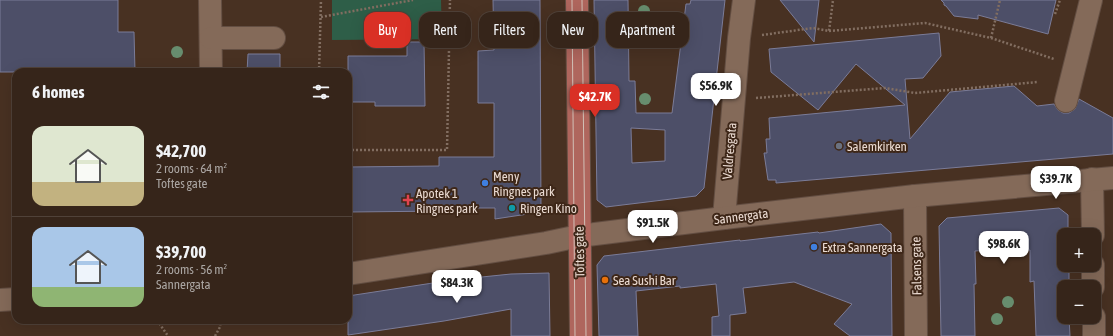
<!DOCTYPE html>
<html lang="en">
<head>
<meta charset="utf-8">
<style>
	:root { --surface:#36251a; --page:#413127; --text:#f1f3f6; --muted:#aaa5a2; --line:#504239; --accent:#d93025 }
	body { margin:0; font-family:"Asap Condensed",sans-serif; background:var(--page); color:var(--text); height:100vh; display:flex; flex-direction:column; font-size:15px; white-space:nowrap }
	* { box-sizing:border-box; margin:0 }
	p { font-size:13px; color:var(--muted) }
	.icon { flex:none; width:22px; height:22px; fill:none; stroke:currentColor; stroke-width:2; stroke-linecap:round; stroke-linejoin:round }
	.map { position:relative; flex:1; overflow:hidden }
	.details { position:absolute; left:12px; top:68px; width:340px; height:256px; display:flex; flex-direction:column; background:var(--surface); border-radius:12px; box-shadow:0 4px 16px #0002,0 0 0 1px var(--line) }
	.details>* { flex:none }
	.guide { position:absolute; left:364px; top:12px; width:380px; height:36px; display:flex; gap:8px }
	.fabs { position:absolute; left:1057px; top:228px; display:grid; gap:8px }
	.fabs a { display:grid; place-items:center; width:44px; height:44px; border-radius:8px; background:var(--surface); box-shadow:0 4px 16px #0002,0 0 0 1px var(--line); font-size:20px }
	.price { position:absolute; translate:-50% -34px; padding:0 9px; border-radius:8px; background:#fff; color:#222; font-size:13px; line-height:26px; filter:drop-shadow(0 1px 2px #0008) }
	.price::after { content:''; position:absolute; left:50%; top:24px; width:12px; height:9px; margin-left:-6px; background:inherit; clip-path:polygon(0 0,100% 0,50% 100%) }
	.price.active { background:var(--accent); color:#fff }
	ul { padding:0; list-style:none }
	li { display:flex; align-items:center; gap:12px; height:100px; padding:0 20px }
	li+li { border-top:1px solid var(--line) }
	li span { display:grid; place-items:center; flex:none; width:112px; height:80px; border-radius:12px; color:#555 }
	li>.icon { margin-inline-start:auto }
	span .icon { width:48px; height:48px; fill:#fffc; stroke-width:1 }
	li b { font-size:17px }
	h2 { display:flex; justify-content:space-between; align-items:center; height:48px; padding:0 20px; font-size:17px }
	.pill { padding:0 14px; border-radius:12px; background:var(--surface); box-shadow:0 4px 16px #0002,0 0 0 1px var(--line); font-size:14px; line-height:36px }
	.pill.active { background:var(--accent); color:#fff }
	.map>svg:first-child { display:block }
</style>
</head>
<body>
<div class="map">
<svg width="1113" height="336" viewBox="0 0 1113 336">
	<rect width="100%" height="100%" fill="#483122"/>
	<!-- green -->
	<polygon fill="#2e5e48" points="332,0 441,0 442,39 332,40"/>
	<!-- building -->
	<g fill="#4d4f68" stroke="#7b7c98" fill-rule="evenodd">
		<polygon points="0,0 118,0 118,32 134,32 135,72 0,72"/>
		<polygon points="493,0 540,0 541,212 495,219 495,208 449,208 449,211 348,212 348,167 439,166 439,157 494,157 494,103 478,103 478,51 494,50"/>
		<path d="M594 0H628L629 81H635L636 113H672L686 4H690L691 0H725L704 188 696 196 606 207 597 200ZM631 128 665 130V161L632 163Z"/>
		<polygon points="780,0 819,0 814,42"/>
		<polygon points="941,0 1056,0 1048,34 978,15 978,19 954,16 946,6 944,5 944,3"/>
		<polygon points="939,33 941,56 923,78 905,79 910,139 950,92 1014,86 1037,106 1054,104 1058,110 1063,113 1069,113 1075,109 1079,99 1113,118 1113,154 776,183 776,180 768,180 764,153 767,153 766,139 770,139 769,118 905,105 856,64 818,110 771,72 769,49"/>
		<polygon points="407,42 424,42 425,106 375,106 375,102 348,102 348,56 407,56"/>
		<polygon points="248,54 280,54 280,72 247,72"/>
		<polygon points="1059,208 1068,215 1068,235 1064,235 1064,265 1069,265 1069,287 1064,287 1064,317 1069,317 1070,336 1036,336 1034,281 1030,282 1030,250 1014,251 1014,248 975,251 976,284 974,284 975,336 941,336 939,226 947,218"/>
		<polygon points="881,224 891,233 892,336 850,336 834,324 852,304 794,282 743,288 746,313 730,315 730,336 712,336 712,317 719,316 716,284 680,288 680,286 636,291 638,336 599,336 597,265 604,256 740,240 740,241 818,232 819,233"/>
		<polygon points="549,273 550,336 511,336 511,309 444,321 348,335 348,296 472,277 472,278 511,274"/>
	</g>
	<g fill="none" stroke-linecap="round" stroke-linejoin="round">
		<!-- minor casing -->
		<g stroke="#634e42" stroke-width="24">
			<g id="minor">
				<polyline points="210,0 211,72"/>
				<polyline points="211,38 274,38"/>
				<polyline points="1066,101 1091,0"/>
				<polyline points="1092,179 1093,235"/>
				<polyline points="915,196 916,336"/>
				<polyline points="724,218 739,38 744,0"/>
				<polyline points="1093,265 1093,287"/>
				<polyline points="348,274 546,243 579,236 724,218 915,196 1113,178"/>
				<polyline points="0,300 16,299"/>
				<polyline points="1094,317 1094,336"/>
			</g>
		</g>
		<!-- major casing -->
		<g stroke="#634e42" stroke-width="24">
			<polyline id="major" points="577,0 581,336"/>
		</g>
		<!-- path -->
		<g stroke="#826e61" stroke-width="2.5" stroke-dasharray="2 2" stroke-linecap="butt">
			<polyline points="1055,14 1060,0"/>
			<polyline points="321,17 413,0"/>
			<polyline points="829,31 925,23 991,38 1054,59"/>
			<polyline points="762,35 813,28 829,31 833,0"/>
			<polyline points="991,38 1000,0"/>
			<polyline points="319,72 321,0"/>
			<polyline points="756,98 885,88 915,93 1038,82"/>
			<polyline points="348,150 447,150 450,0"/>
			<polyline points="157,320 168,336"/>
			<polyline points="215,336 220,327 221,320"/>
		</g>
		<!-- minor -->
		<use href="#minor" stroke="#846a59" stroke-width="22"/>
		<!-- major -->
		<use href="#major" stroke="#af665d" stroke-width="22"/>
		<!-- tram -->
		<g stroke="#d2c1b7" stroke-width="1">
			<polyline points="572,0 575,336"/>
			<polyline points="582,0 586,336"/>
		</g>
	</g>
	<!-- trees -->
	<g fill="#678d6e">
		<circle cx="644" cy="11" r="6"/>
		<circle cx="645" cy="38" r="6"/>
		<circle cx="177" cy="52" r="6"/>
		<circle cx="645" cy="99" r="6"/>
		<circle cx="1008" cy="302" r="6"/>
		<circle cx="997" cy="319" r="6"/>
	</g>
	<!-- markers -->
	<circle fill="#6b7280" stroke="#3e2718" stroke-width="1.5" cx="839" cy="146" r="4"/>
	<g fill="#3f7fe0" stroke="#3e2718" stroke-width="1.5">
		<circle cx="485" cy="183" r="4"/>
		<circle cx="814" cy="247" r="4"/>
	</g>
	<path fill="#e0444e" stroke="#3e2718" stroke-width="1.5" d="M406 194h4v4h4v4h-4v4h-4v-4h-4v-4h4z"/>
	<circle fill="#0f9aa8" stroke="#3e2718" stroke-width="1.5" cx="512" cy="208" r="4"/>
	<circle fill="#e8710a" stroke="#3e2718" stroke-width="1.5" cx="605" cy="280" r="4"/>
	<g text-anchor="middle" stroke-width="4" stroke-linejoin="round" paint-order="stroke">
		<!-- poi labels -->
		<g font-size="13" fill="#eadad1" stroke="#3e2718" text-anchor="start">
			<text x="847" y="151">Salemkirken</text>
			<text x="493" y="181">Meny<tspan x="493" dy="15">Ringnes park</tspan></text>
			<text x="416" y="198">Apotek 1<tspan x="416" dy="15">Ringnes park</tspan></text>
			<text x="520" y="213">Ringen Kino</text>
			<text x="822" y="252">Extra Sannergata</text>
			<text x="613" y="285">Sea Sushi Bar</text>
		</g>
		<!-- street labels -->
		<g font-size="13" fill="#eadad1" stroke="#3e2718">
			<text transform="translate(729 151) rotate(-85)" y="5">Valdresgata</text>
			<text transform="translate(741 216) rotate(-7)" y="5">Sannergata</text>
			<text transform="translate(579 252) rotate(-91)" y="5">Toftes gate</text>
			<text transform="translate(916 266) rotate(-91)" y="5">Falsens gate</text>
		</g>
	</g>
</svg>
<div class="fabs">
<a>+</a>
<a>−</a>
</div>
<b class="price" style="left:716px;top:107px">$56.9K</b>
<b class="price active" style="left:595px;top:118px">$42.7K</b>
<b class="price" style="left:1056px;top:200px">$39.7K</b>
<b class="price" style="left:653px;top:244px">$91.5K</b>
<b class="price" style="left:1004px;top:265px">$98.6K</b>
<b class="price" style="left:457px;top:304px">$84.3K</b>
<div class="guide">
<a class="pill active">Buy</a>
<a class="pill">Rent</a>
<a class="pill">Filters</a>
<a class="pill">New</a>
<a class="pill">Apartment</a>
</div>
<section class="details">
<h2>6 homes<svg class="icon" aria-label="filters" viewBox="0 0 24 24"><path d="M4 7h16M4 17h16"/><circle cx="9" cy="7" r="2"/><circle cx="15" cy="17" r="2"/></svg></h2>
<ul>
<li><span style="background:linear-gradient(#dfe7d0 70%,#c2b280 0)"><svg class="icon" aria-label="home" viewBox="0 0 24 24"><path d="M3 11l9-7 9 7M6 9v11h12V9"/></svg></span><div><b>$42,700</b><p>2 rooms · 64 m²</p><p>Toftes gate</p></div></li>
<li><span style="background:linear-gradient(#a9c7e8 75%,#8fb573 0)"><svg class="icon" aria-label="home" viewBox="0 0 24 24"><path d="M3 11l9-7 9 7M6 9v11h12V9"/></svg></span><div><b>$39,700</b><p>2 rooms · 56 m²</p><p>Sannergata</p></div></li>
</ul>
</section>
</div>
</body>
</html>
